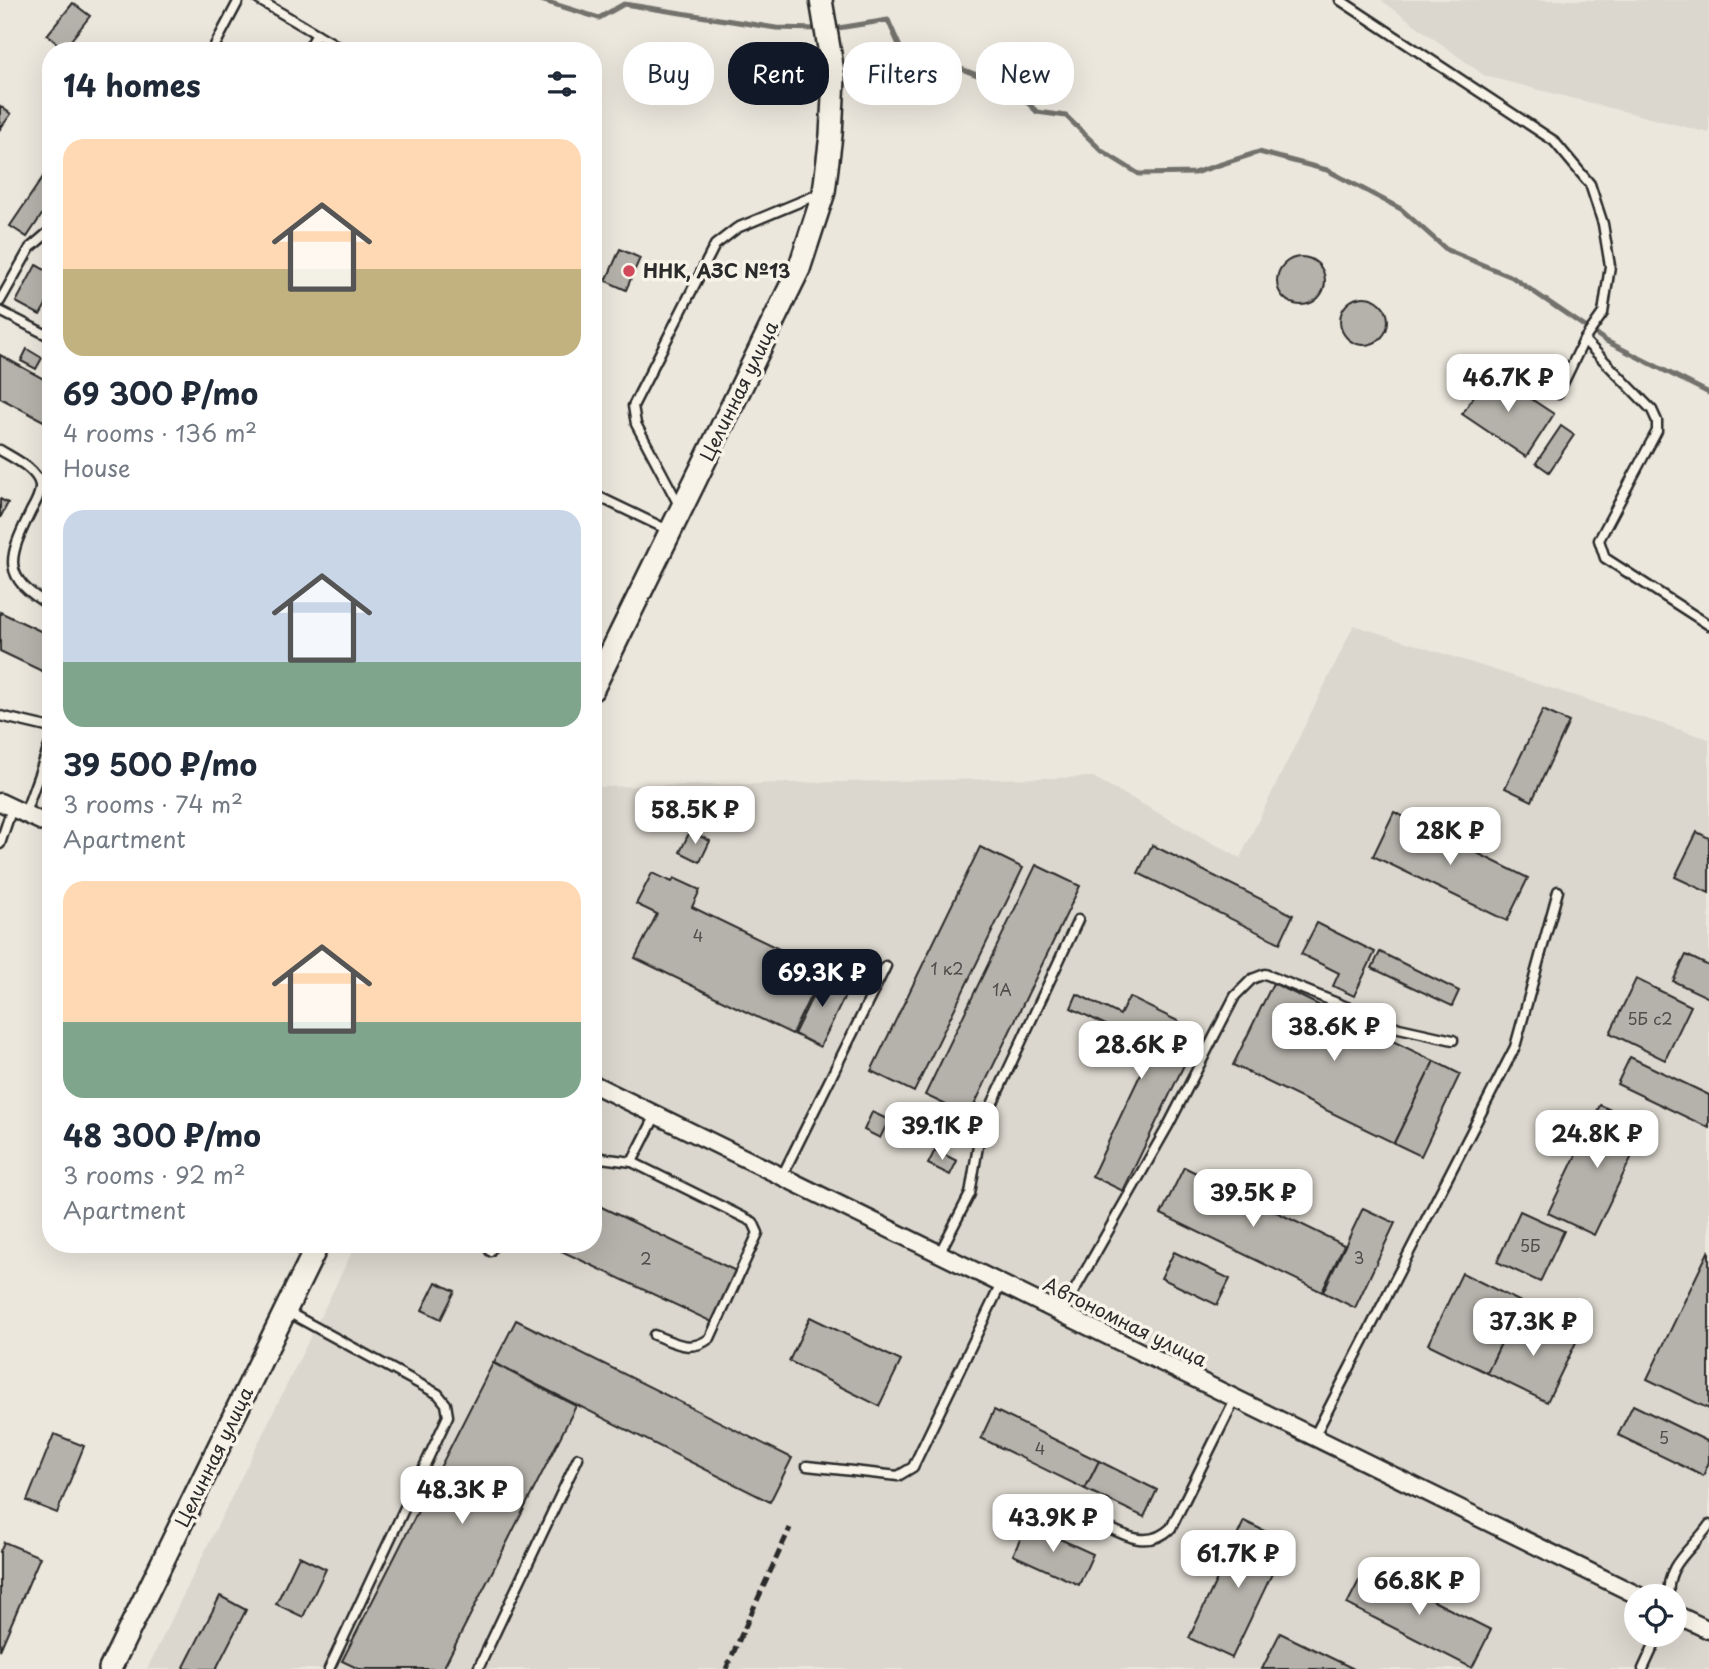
<!DOCTYPE html>
<html lang="en">
<head>
<meta charset="utf-8">
<style>
	:root { --surface:#fff; --page:#f6f6f7; --text:#1f2937; --muted:#747a83; --accent:#111827 }
	body { margin:0; font-family:"Playpen Sans",sans-serif; background:var(--page); color:var(--text); height:100vh; display:flex; flex-direction:column; font-size:26px; white-space:nowrap }
	* { box-sizing:border-box; margin:0 }
	p { font-size:23px; color:var(--muted) }
	.icon { flex:none; width:38px; height:38px; fill:none; stroke:currentColor; stroke-width:2; stroke-linecap:round; stroke-linejoin:round }
	.map { position:relative; flex:1; overflow:hidden }
	.side { position:absolute; left:42px; top:42px; width:560px; height:1211px; display:flex; flex-direction:column; background:var(--surface); border-radius:28px; box-shadow:0 7px 28px #0002 }
	.side>* { flex:none }
	.guide { position:absolute; left:623px; top:42px; width:665px; height:63px; display:flex; gap:14px }
	.tools { position:absolute; left:1624px; top:1584px; display:grid; gap:14px }
	.tools a { display:grid; place-items:center; width:63px; height:63px; border-radius:50%; background:var(--surface); box-shadow:0 7px 28px #0002; font-size:35px }
	.price { position:absolute; translate:-50% -60px; padding:0 16px; border-radius:14px; background:#fff; color:#222; font-size:23px; line-height:46px; filter:drop-shadow(0 2px 4px #0008) }
	.price::after { content:''; position:absolute; left:50%; top:42px; width:21px; height:16px; margin-left:-10px; background:inherit; clip-path:polygon(0 0,100% 0,50% 100%) }
	.price.on { background:var(--accent); color:#fff }
	ul { padding:0; list-style:none }
	li { display:grid; align-content:center; gap:14px; height:371px; padding:0 21px }
	li span { display:grid; place-items:center; height:217px; border-radius:21px; color:#555 }
	li>.icon { margin-inline-start:auto }
	span .icon { width:126px; height:126px; fill:#fffc; stroke-width:1 }
	li b { font-size:30px }
	h2 { display:flex; justify-content:space-between; align-items:center; height:84px; padding:0 21px; font-size:30px }
	.pill { padding:0 24px; border-radius:28px; background:var(--surface); box-shadow:0 7px 28px #0002; font-size:24px; line-height:63px }
	.pill.on { background:var(--accent); color:#fff }
	.map>svg:first-child { display:block }
</style>
</head>
<body>
<div class="map">
<svg width="1709" height="1669" viewBox="0 0 1709 1669">
	<rect width="100%" height="100%" fill="#ebe7dd"/>
	<filter id="ink" filterUnits="userSpaceOnUse"><feTurbulence type="fractalNoise" baseFrequency=".0143" numOctaves="2"/><feDisplacementMap in="SourceGraphic" scale="14" xChannelSelector="R" yChannelSelector="G"/><feConvolveMatrix kernelMatrix="1 2 1 2 8 2 1 2 1" color-interpolation-filters="sRGB"/></filter>
	<g filter="url(#ink)">
		<!-- built -->
		<g fill="#dbd7ce" fill-rule="evenodd">
			<polygon points="1381,0 1709,0 1709,133 1485,76"/>
			<path d="M1354 625 1709 739V1669H147L356 1244H593V787L1093 777 1240 858ZM1636 1596H1675V1634H1636Z"/>
		</g>
		<g fill="none" stroke-linecap="round" stroke-linejoin="round">
			<!-- stream -->
			<g stroke="#72716c" stroke-width="5">
				<polyline points="541,0 599,18 624,4 776,28 819,29"/>
				<polyline points="832,29 888,20 903,54 936,59 977,75 1003,71 1012,87 1037,112 1066,116 1102,151 1139,174 1194,173 1259,152 1327,170 1401,209 1447,250 1512,277 1606,341 1709,393"/>
			</g>
		</g>
		<!-- building -->
		<g fill="#b5b2ab" stroke="#2b2b2b" stroke-width="2">
			<polygon points="73,3 90,16 64,49 47,35"/>
			<polygon points="0,106 11,114 0,129"/>
			<polygon points="51,165 51,201 27,237 10,226"/>
			<polygon points="620,249 640,258 626,290 606,281"/>
			<circle cx="1301" cy="281" r="24"/>
			<polygon points="36,265 51,273 51,296 40,315 16,302"/>
			<circle cx="1364" cy="321" r="24"/>
			<polygon points="27,349 42,358 36,369 21,361"/>
			<polygon points="0,355 51,383 51,425 0,398"/>
			<polygon points="1490,372 1554,414 1526,457 1462,414"/>
			<polygon points="1561,426 1574,435 1549,472 1536,463"/>
			<polygon points="0,499 8,503 0,518"/>
			<polygon points="0,612 51,636 50,675 0,651"/>
			<polygon points="1543,710 1569,722 1532,801 1505,788"/>
			<polygon points="1394,812 1528,878 1507,921 1373,856"/>
			<polygon points="690,831 710,841 700,862 680,852"/>
			<polygon points="1697,832 1709,838 1709,893 1675,877"/>
			<polygon points="1152,845 1293,915 1280,943 1138,873"/>
			<polygon points="980,847 1023,868 914,1092 871,1071"/>
			<polygon points="1036,865 1080,886 969,1116 925,1095"/>
			<polygon points="652,873 672,882 674,878 700,890 692,907 814,966 805,984 814,989 792,1034 635,958 657,914 636,904"/>
			<polygon points="1317,923 1375,952 1354,996 1333,986 1339,973 1301,954"/>
			<polygon points="1380,952 1459,991 1452,1006 1372,968"/>
			<polygon points="1686,955 1709,966 1709,998 1673,981"/>
			<polygon points="825,971 851,984 820,1047 794,1034"/>
			<polygon points="1636,979 1691,1006 1665,1060 1610,1033"/>
			<polygon points="1273,983 1434,1061 1394,1143 1233,1065"/>
			<polygon points="1077,994 1120,1015 1129,997 1200,1032 1123,1191 1092,1176 1153,1048 1071,1008"/>
			<polygon points="1630,1057 1709,1095 1709,1128 1617,1084"/>
			<polygon points="1434,1061 1460,1074 1421,1156 1394,1143"/>
			<polygon points="1600,1105 1646,1127 1594,1235 1548,1213"/>
			<polygon points="872,1112 889,1120 880,1138 864,1130"/>
			<polygon points="935,1150 957,1161 950,1175 928,1164"/>
			<polygon points="1184,1167 1344,1245 1322,1292 1161,1214"/>
			<polygon points="593,1203 736,1271 712,1322 555,1248 557,1244 593,1244"/>
			<polygon points="1363,1208 1395,1223 1355,1308 1323,1292"/>
			<polygon points="1520,1211 1564,1231 1540,1282 1497,1262"/>
			<polygon points="1709,1250 1709,1409 1647,1379"/>
			<polygon points="1174,1252 1230,1279 1217,1305 1161,1278"/>
			<polygon points="1462,1273 1521,1302 1487,1373 1428,1344"/>
			<polygon points="436,1282 455,1291 441,1319 422,1310"/>
			<polygon points="810,1317 901,1361 879,1406 789,1361"/>
			<polygon points="516,1320 792,1458 770,1502 494,1363"/>
			<polygon points="1512,1320 1551,1339 1559,1322 1581,1332 1547,1402 1487,1373"/>
			<polygon points="493,1363 576,1406 443,1669 359,1669 342,1661"/>
			<polygon points="1633,1405 1709,1442 1709,1462 1703,1476 1618,1435"/>
			<polygon points="994,1410 1099,1461 1085,1489 981,1438"/>
			<polygon points="54,1434 84,1446 57,1513 27,1501"/>
			<polygon points="1099,1461 1157,1490 1144,1517 1085,1489"/>
			<polygon points="1244,1521 1287,1542 1232,1658 1189,1638"/>
			<polygon points="1027,1524 1093,1554 1079,1585 1013,1555"/>
			<polygon points="4,1542 40,1557 0,1650 0,1551"/>
			<polygon points="299,1556 326,1569 303,1617 276,1604"/>
			<polygon points="1366,1567 1491,1630 1472,1668 1347,1604"/>
			<polygon points="220,1596 246,1610 216,1669 183,1669"/>
			<polygon points="1280,1633 1354,1669 1262,1669"/>
		</g>
		<g fill="none" stroke-linecap="round" stroke-linejoin="round">
			<!-- service casing -->
			<g stroke="#2b2b2b" stroke-width="13">
				<g id="service">
					<polyline points="259,0 346,51"/>
					<polyline points="1340,0 1554,141 1590,184 1603,224 1610,266 1603,313 1584,340 1558,394"/>
					<polyline points="212,51 239,0"/>
					<polyline points="307,51 317,34"/>
					<polyline points="0,301 30,248 51,230"/>
					<polyline points="0,311 51,337"/>
					<polyline points="1584,340 1652,410 1657,421 1657,431 1599,540 1605,558 1709,625"/>
					<path d="M0 450C13 458 37 469 40 485 41 494 35 504 31 511 8 558 0 577 51 606"/>
					<polyline points="593,494 668,530"/>
					<polyline points="679,505 636,424 633,406 715,245 737,228 821,193"/>
					<polyline points="0,716 51,728"/>
					<polyline points="25,813 51,741"/>
					<polyline points="0,844 12,808"/>
					<polyline points="593,1157 632,1162 656,1115"/>
					<path d="M632 1162 753 1222 758 1233 710 1338C691 1353 676 1343 654 1335"/>
					<polyline points="782,1176 886,966"/>
					<polyline points="490,1251 494,1244"/>
					<polyline points="939,1254 970,1194 981,1128 1078,920"/>
					<polyline points="286,1311 438,1394 446,1404 448,1416 329,1669"/>
					<polyline points="1061,1314 1169,1124 1235,996 1252,979 1265,974 1399,1028 1453,1040"/>
					<polyline points="1314,1437 1515,1047 1558,891"/>
					<polyline points="807,1466 898,1476 913,1467 1001,1284"/>
					<path d="M1085 1516C1115 1529 1144 1554 1171 1528L1235 1399"/>
					<path d="M1669 1596C1665 1564 1693 1549 1709 1525"/>
					<polyline points="478,1669 578,1458"/>
					<polyline points="1643,1669 1659,1634"/>
				</g>
			</g>
			<!-- minor casing -->
			<g stroke="#2b2b2b" stroke-width="21">
				<g id="minor">
					<polyline points="0,802 51,826"/>
					<polyline points="593,1084 1639,1596"/>
					<polyline points="1675,1614 1709,1630"/>
				</g>
			</g>
			<!-- tertiary casing -->
			<g stroke="#2b2b2b" stroke-width="26">
				<g id="tertiary">
					<polyline points="593,689 799,269 824,192 831,135 834,78 821,0"/>
					<polyline points="110,1669 318,1244"/>
				</g>
			</g>
			<!-- service -->
			<use href="#service" stroke="#f7f3e8" stroke-width="8"/>
			<!-- minor -->
			<use href="#minor" stroke="#f7f3e8" stroke-width="16"/>
			<!-- tertiary -->
			<use href="#tertiary" stroke="#f7f3e8" stroke-width="21"/>
			<!-- rail -->
			<polyline stroke="#2b2b2b" stroke-width="5" stroke-dasharray="10 5" stroke-linecap="butt" points="726,1669 790,1528"/>
		</g>
	</g>
	<!-- markers -->
	<circle fill="#d1495b" stroke="#f7f3e8" stroke-width="2.5" cx="629" cy="271" r="7"/>
	<g text-anchor="middle" stroke-width="7" stroke-linejoin="round" paint-order="stroke">
		<!-- number labels -->
		<g font-size="16" fill="#4e4d4b">
			<text x="698" y="942">4</text>
			<text x="947" y="975">1 к2</text>
			<text x="1002" y="996">1А</text>
			<text x="1650" y="1025">5Б с2</text>
			<text x="1530" y="1252">5Б</text>
			<text x="1359" y="1264">3</text>
			<text x="646" y="1265">2</text>
			<text x="1664" y="1444">5</text>
			<text x="1040" y="1455">4</text>
		</g>
		<!-- poi labels -->
		<g font-size="19" font-weight="bold" fill="#2b2b2b" stroke="#f7f3e8" text-anchor="start">
			<text x="643" y="278">ННК, АЗС №13</text>
		</g>
		<!-- street labels -->
		<g font-size="19" fill="#2b2b2b" stroke="#f7f3e8">
			<text transform="translate(739 391) rotate(-64)" y="7">Целинная улица</text>
			<text transform="translate(1125 1322) rotate(26)" y="7">Автономная улица</text>
			<text transform="translate(214 1457) rotate(-64)" y="7">Целинная улица</text>
		</g>
	</g>
</svg>
<div class="tools">
<a><svg class="icon" aria-label="locate" viewBox="0 0 24 24"><circle cx="12" cy="12" r="6"/><path d="M12 2v4M12 18v4M2 12h4M18 12h4"/></svg></a>
</div>
<b class="price" style="left:1508px;top:414px">46.7K ₽</b>
<b class="price" style="left:695px;top:846px">58.5K ₽</b>
<b class="price" style="left:1450px;top:867px">28K ₽</b>
<b class="price on" style="left:822px;top:1009px">69.3K ₽</b>
<b class="price" style="left:1334px;top:1063px">38.6K ₽</b>
<b class="price" style="left:1141px;top:1081px">28.6K ₽</b>
<b class="price" style="left:942px;top:1162px">39.1K ₽</b>
<b class="price" style="left:1597px;top:1170px">24.8K ₽</b>
<b class="price" style="left:1253px;top:1229px">39.5K ₽</b>
<b class="price" style="left:1533px;top:1358px">37.3K ₽</b>
<b class="price" style="left:462px;top:1526px">48.3K ₽</b>
<b class="price" style="left:1053px;top:1554px">43.9K ₽</b>
<b class="price" style="left:1238px;top:1590px">61.7K ₽</b>
<b class="price" style="left:1419px;top:1617px">66.8K ₽</b>
<div class="guide">
<a class="pill">Buy</a>
<a class="pill on">Rent</a>
<a class="pill">Filters</a>
<a class="pill">New</a>
</div>
<section class="side">
<h2>14 homes<svg class="icon" aria-label="filters" viewBox="0 0 24 24"><path d="M4 7h16M4 17h16"/><circle cx="9" cy="7" r="2"/><circle cx="15" cy="17" r="2"/></svg></h2>
<ul>
<li><span style="background:linear-gradient(#ffd9b3 60%,#c2b280 0)"><svg class="icon" aria-label="home" viewBox="0 0 24 24"><path d="M3 11l9-7 9 7M6 9v11h12V9"/></svg></span><div><b>69 300 ₽/mo</b><p>4 rooms · 136 m²</p><p>House</p></div></li>
<li><span style="background:linear-gradient(#c9d6e8 70%,#7fa58c 0)"><svg class="icon" aria-label="home" viewBox="0 0 24 24"><path d="M3 11l9-7 9 7M6 9v11h12V9"/></svg></span><div><b>39 500 ₽/mo</b><p>3 rooms · 74 m²</p><p>Apartment</p></div></li>
<li><span style="background:linear-gradient(#ffd9b3 65%,#7fa58c 0)"><svg class="icon" aria-label="home" viewBox="0 0 24 24"><path d="M3 11l9-7 9 7M6 9v11h12V9"/></svg></span><div><b>48 300 ₽/mo</b><p>3 rooms · 92 m²</p><p>Apartment</p></div></li>
</ul>
</section>
</div>
</body>
</html>
